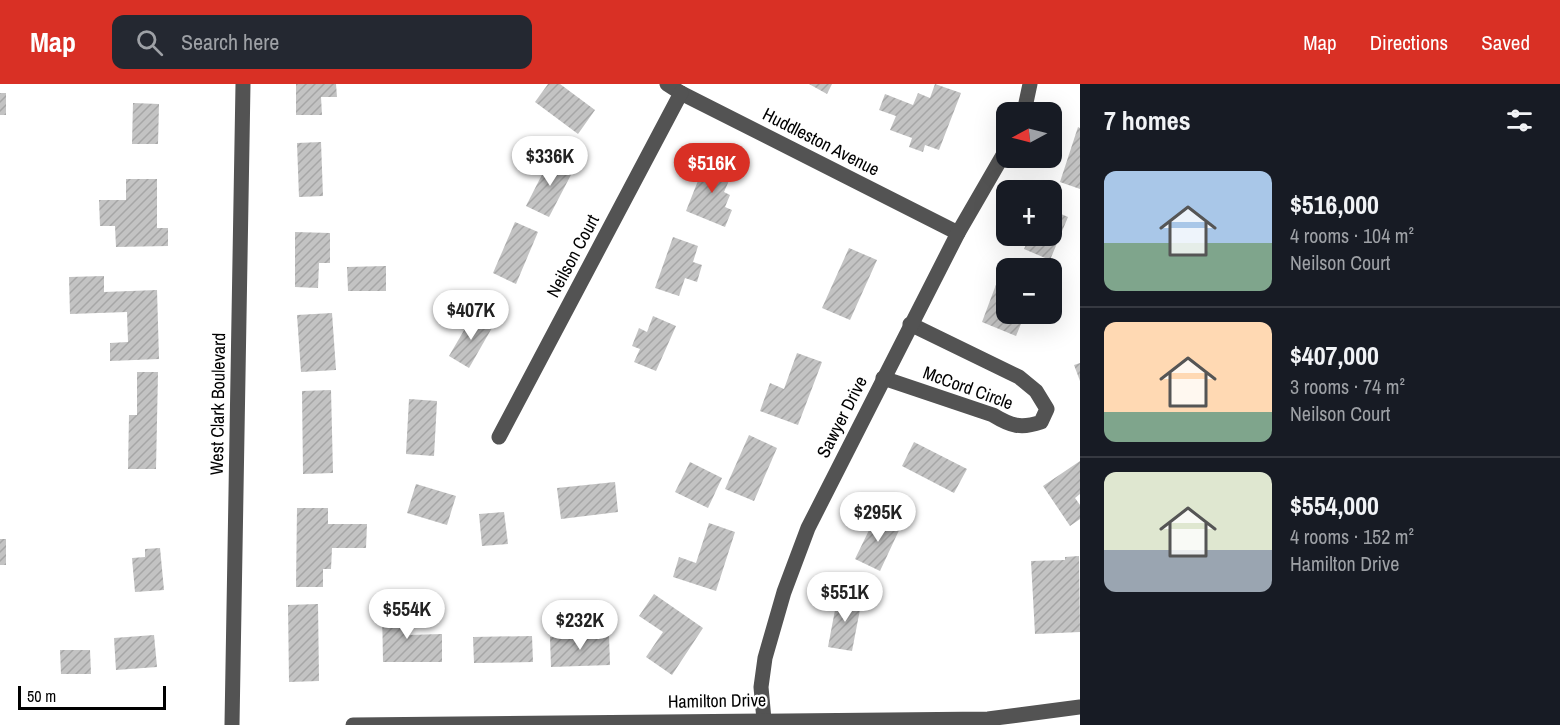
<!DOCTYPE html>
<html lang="en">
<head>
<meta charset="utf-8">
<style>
	:root { --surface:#171b24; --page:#242831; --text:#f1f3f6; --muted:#9ea1a6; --line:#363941; --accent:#d93025 }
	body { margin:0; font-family:"Archivo Narrow",sans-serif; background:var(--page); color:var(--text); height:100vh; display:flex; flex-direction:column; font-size:22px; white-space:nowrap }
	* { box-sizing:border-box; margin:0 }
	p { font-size:20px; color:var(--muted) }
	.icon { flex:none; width:33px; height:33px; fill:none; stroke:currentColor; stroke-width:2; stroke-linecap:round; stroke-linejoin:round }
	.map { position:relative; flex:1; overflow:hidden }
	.side { display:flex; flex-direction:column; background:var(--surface); width:480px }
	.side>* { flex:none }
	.needle { width:39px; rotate:263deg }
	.tools { position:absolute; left:996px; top:18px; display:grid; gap:12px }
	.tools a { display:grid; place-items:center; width:66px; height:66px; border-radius:12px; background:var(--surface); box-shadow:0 6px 24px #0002; font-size:30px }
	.scale { position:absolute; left:18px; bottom:15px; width:148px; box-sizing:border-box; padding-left:6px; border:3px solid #000; border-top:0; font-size:16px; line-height:21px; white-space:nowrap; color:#000; -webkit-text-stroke:4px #fff; paint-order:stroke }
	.price { position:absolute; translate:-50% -51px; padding:0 14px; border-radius:21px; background:#fff; color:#222; font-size:20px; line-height:39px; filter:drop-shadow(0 2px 3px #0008) }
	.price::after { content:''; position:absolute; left:50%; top:36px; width:18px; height:14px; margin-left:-9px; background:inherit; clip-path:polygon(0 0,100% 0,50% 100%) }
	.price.active { background:var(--accent); color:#fff }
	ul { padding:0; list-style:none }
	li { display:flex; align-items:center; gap:18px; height:150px; padding:0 24px }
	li+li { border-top:2px solid var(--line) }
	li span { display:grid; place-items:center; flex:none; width:168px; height:120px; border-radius:12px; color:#555 }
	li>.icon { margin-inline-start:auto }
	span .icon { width:72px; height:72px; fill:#fffc; stroke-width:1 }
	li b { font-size:26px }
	h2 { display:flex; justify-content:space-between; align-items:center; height:72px; padding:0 24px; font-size:26px }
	header { display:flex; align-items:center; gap:36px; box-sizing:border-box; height:84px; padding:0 30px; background:var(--accent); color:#fff }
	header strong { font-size:28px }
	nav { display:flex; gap:33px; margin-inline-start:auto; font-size:21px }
	.search { width:420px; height:54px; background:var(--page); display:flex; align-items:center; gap:15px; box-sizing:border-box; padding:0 21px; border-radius:12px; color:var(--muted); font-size:22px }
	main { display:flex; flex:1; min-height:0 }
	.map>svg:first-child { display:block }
</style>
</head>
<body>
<header>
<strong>Map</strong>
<div class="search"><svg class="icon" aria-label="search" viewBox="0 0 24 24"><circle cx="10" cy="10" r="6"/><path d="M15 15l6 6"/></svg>Search here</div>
<nav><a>Map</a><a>Directions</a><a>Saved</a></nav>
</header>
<main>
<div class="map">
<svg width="1080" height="641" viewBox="0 0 1080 641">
	<defs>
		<pattern id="building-hatch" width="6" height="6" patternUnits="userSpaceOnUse" patternTransform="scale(1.5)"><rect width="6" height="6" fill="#c3c3c3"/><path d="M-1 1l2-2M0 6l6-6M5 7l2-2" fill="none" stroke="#a6a6a6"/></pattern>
	</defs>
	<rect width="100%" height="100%" fill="#fff"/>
	<!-- building -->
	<g fill="url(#building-hatch)">
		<polygon points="296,0 336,0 337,13 321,13 322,31 296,31"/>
		<polygon points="548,0 560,0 595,26 578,50 535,18"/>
		<polygon points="809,0 832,0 827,10"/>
		<polygon points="935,0 961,9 939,66 925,61 923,68 909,63 912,54 890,46 896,32 879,26 885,10 913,21 918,9 930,14"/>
		<rect x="0" y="9" width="6" height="22"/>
		<polygon points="133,19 159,20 158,60 132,60"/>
		<polygon points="1078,43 1080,44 1080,105 1060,98"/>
		<polygon points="321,58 323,112 299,113 297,59"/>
		<polygon points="551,73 574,85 549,133 526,122"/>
		<polygon points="707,74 734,85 724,108 730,111 725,123 732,126 725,143 686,127"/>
		<polygon points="126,95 157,95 157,144 168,144 168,162 116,163 115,142 100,142 99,116 126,116"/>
		<polygon points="1052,126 1068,133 1050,176 1024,165 1030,152 1052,152"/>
		<polygon points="515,138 538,148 516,200 493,189"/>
		<polygon points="295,148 330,149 330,179 319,179 318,204 295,203"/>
		<polygon points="673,153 698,162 693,178 702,181 697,198 685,194 679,212 655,204"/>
		<polygon points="849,164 877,176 850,236 822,224"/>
		<polygon points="386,182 386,207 348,207 347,183"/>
		<polygon points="1000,190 1006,192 1006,230 1025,230 1016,252 982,238"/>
		<polygon points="104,192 104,208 157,206 159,275 110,277 110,259 128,258 127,228 70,230 69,193"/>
		<polygon points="332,229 336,286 301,288 297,231"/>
		<polygon points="473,231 493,242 469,284 449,272"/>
		<polygon points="653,232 676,242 656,287 634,278 640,265 632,262 639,244 647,248"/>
		<polygon points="797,269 822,278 798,341 760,327 770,299 784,305"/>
		<polygon points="1080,279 1080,297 1074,281"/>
		<polygon points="137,288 158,288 156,385 128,385 129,331 137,331"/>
		<polygon points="331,306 333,389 303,390 302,307"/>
		<polygon points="409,315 437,317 434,372 406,370"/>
		<polygon points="749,351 777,364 754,417 725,405"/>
		<polygon points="914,358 967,385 954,409 902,382"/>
		<polygon points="1080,377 1080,410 1075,414 1080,421 1080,435 1070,442 1043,402"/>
		<polygon points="690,378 722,394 708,424 675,408"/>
		<polygon points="615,398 618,428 561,435 557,404"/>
		<polygon points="416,400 456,412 447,441 407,429"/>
		<polygon points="297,424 328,424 328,440 367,440 366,464 332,464 331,485 323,485 323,503 296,503"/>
		<polygon points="504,428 508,460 482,462 479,430"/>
		<polygon points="881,432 901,442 880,487 855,475 872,440 876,442"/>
		<polygon points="709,439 735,448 716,507 673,493 679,473 696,479"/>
		<rect x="0" y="455" width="6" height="26"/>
		<polygon points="160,464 164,506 135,508 132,474 145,473 145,465"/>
		<polygon points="1079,472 1080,548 1035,550 1031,477 1065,476 1065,473"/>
		<polygon points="654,510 703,544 672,591 646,573 663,548 639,532"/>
		<polygon points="838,510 862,515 852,567 828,563"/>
		<polygon points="318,520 319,597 289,598 288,521"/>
		<polygon points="407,522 408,551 442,550 442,578 383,578 382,523"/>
		<polygon points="154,551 157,583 116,586 114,554"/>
		<polygon points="609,551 610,581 551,583 550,553"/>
		<polygon points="532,552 533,578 474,579 473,553"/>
		<polygon points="60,566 90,566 91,590 61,590"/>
	</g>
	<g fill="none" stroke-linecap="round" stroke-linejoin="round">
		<!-- minor -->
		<g stroke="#535353" stroke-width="15">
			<polyline points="667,0 681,9 958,149"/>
			<polyline points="1024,28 1030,0"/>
			<path d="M883 294 993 331C1011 342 1021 345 1041 338L1047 325 1036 307 1019 293 910 240"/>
			<polyline points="499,353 681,9"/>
			<polyline points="764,636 761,603 765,574 784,508 808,444 958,149 1006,66"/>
			<polyline points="232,641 243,0"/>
			<polyline points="353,641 988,635 1080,623"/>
		</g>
	</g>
	<g text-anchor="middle" stroke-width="4.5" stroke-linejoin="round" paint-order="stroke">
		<!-- street labels -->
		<g font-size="18" fill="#000" stroke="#fff">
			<text transform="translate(821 58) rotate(27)" y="6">Huddleston Avenue</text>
			<text transform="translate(573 172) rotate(-62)" y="6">Neilson Court</text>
			<text transform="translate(968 304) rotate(20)" y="6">McCord Circle</text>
			<text transform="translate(218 320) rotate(-89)" y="6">West Clark Boulevard</text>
			<text transform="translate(842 333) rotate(-63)" y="6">Sawyer Drive</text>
			<text transform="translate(717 617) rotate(-1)" y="6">Hamilton Drive</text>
		</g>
	</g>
</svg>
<div class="tools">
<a><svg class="needle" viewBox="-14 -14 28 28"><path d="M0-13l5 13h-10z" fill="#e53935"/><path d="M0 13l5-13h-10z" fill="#9ea1a6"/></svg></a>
<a>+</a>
<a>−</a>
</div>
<div class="scale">50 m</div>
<b class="price" style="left:550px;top:103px">$336K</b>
<b class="price active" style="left:712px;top:110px">$516K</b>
<b class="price" style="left:471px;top:257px">$407K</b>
<b class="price" style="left:878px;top:459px">$295K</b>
<b class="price" style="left:845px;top:539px">$551K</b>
<b class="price" style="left:407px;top:556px">$554K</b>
<b class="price" style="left:580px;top:567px">$232K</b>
</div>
<section class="side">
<h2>7 homes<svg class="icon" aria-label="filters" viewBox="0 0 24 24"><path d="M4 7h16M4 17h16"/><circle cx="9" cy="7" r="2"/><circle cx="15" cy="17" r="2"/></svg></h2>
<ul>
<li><span style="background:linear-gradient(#a9c7e8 60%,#7fa58c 0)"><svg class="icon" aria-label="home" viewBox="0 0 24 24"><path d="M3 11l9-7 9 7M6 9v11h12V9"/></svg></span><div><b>$516,000</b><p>4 rooms · 104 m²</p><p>Neilson Court</p></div></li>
<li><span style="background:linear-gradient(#ffd9b3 75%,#7fa58c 0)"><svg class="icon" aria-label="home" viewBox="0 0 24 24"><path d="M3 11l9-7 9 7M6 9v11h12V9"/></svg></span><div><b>$407,000</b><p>3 rooms · 74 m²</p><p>Neilson Court</p></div></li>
<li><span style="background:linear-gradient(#dfe7d0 65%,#9aa5b1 0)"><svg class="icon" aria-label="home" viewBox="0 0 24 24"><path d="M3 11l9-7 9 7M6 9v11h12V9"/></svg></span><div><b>$554,000</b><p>4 rooms · 152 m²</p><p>Hamilton Drive</p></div></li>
</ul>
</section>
</main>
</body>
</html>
